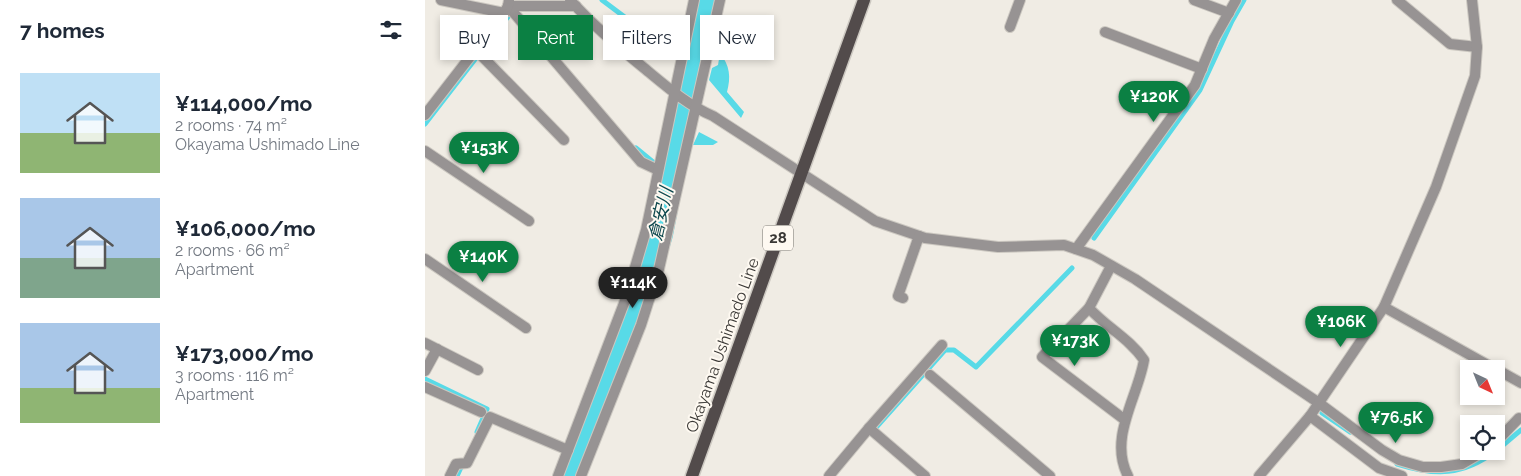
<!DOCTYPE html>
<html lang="en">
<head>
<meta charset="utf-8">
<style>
	:root { --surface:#fff; --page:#f6f6f7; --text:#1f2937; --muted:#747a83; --accent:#0b8043 }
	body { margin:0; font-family:Raleway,"Noto Sans JP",sans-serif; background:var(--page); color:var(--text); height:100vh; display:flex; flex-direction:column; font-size:19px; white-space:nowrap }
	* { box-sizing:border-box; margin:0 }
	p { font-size:16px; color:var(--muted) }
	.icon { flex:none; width:28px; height:28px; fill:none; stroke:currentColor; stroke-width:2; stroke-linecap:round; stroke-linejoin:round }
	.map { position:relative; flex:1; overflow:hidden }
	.drawer { display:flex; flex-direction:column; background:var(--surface); width:425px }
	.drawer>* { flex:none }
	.banner { position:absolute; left:15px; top:15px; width:475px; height:45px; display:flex; gap:10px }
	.needle { width:32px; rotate:137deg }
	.fabs { position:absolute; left:1035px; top:360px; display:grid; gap:10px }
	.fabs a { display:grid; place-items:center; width:45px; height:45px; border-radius:0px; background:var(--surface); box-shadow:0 2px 8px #0003; font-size:25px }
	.price { position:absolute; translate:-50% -42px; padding:0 11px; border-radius:18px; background:var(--accent); color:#fff; font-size:16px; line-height:32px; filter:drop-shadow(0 1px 2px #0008) }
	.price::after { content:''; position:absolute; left:50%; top:30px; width:15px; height:11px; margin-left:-8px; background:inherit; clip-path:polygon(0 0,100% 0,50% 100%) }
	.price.current { background:#222; color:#fff }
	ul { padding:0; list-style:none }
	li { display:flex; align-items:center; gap:15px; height:125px; padding:0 20px }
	li span { display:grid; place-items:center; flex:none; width:140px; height:100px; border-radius:0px; color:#555 }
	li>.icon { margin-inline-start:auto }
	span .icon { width:60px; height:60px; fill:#fffc; stroke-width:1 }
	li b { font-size:21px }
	h2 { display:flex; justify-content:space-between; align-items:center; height:60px; padding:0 20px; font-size:21px }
	.pill { padding:0 18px; border-radius:0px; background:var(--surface); box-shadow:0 2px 8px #0003; font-size:18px; line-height:45px }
	.pill.current { background:var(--accent); color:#fff }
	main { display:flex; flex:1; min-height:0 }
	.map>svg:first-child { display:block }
</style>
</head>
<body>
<main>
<section class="drawer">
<h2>7 homes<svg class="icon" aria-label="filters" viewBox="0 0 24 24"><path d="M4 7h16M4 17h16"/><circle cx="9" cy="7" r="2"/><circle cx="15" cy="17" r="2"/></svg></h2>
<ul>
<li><span style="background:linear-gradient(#bfe0f5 60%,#8fb573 0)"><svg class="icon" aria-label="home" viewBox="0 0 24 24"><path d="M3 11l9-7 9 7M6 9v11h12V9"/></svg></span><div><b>¥114,000/mo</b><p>2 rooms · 74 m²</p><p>Okayama Ushimado Line</p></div></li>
<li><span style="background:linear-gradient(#a9c7e8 60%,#7fa58c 0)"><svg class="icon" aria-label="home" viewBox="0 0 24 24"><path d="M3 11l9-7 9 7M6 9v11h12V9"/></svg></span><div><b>¥106,000/mo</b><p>2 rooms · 66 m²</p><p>Apartment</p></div></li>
<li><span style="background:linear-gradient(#a9c7e8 65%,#8fb573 0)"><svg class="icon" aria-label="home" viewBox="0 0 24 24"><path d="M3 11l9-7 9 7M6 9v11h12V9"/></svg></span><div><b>¥173,000/mo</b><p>3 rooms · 116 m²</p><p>Apartment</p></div></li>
</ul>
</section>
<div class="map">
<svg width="1096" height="476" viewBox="0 0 1096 476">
	<rect width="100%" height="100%" fill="#f0ece4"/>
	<!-- water -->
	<g fill="#58dae7">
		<path d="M295 53C305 66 306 77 302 92L319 112 316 118 284 80 287 68 293 65Z"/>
		<polygon points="274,132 293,142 288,145 268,145"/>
	</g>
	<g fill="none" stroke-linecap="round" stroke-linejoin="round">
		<!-- stream -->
		<g stroke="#58dae7" stroke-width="5">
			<polyline points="177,0 221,33 244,53"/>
			<polyline points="262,62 268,65"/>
			<polyline points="0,124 86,13 89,8 91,0"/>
			<polyline points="251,138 265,140"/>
			<polyline points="211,148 228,162"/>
			<polyline points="237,165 246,167"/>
			<polyline points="669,238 775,90 807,21 819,0"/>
			<polyline points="0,379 62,409 52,432"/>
			<polyline points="897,413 925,432"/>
			<polyline points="447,432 520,350 529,350 551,367 647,268"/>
			<polyline points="1071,451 1096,430"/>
			<path d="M972 464C1011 476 1037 476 1071 451"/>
			<polyline points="32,476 38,463"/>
		</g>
		<!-- river -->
		<polyline stroke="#58dae7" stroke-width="30" points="145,476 219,280 233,234 256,116 264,84 281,0"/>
		<!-- street casing -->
		<g stroke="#ccc8c1" stroke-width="12">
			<g id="street">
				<polyline points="16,0 79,13"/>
				<path d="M145 0C168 25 193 47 219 68 241 86 262 105 288 116L450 221 500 238 573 247 639 245 668 255 710 279 894 403 957 450 974 460 998 467H1016L1037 464 1059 451"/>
				<polyline points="769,0 804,13"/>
				<polyline points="972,0 1025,44 1052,47"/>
				<polyline points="83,6 216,162 233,170"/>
				<polyline points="83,6 151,6"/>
				<polyline points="585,27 595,0"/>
				<polyline points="680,32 777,69"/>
				<polyline points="50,49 139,140"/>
				<polyline points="0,115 79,13 83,6 84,0"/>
				<polyline points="0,151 104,221"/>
				<polyline points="651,249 770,85 789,39 811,0"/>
				<polyline points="0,259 101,328"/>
				<path d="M686 266 664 308C681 327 705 339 719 360 713 397 683 438 703 476"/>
				<polyline points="478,298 473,296 494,236"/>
				<polyline points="959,307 1070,369"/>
				<polyline points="664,308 617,357 700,420"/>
				<polyline points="0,343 53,370"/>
				<polyline points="1071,369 1096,383"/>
				<polyline points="0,371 12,349"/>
				<polyline points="505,375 625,476"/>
				<polyline points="0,387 56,412"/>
				<polyline points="885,416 954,468 977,476"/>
				<polyline points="444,428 500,476"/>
				<polyline points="1071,442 1094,418"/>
				<polyline points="25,476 31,464 42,463 65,417 143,450"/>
				<polyline points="133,476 201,298 221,230 269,0"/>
				<polyline points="156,476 216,325 234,269 295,0"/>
				<polyline points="404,476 444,428 517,345"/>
				<polyline points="834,476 885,416 959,307 1011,187 1050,76 1052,47 1047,0"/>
			</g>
		</g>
		<!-- primary casing -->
		<g stroke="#ccc8c1" stroke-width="15">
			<polyline id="primary" points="267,476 439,0"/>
		</g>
		<!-- street -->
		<use href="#street" stroke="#979393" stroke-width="10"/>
		<!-- primary -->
		<use href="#primary" stroke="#524b4b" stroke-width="12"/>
	</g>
	<g text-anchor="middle" stroke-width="4" stroke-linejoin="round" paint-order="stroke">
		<!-- shield labels -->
		<rect fill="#fef9f1" stroke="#75726d" stroke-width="1" x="338" y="225.5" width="30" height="25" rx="4"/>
		<g font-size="15" font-weight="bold" fill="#3a3835">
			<text x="353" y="243">28</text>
		</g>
		<!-- street labels -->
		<g font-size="16" fill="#3a3835" stroke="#fef9f1">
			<text transform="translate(297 345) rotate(-70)" y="6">Okayama Ushimado Line</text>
		</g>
		<!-- water labels -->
		<g font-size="18" font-style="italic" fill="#0d484e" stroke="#fef9f1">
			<text transform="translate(236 214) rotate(-77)" y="6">倉安川</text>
		</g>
	</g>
</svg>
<div class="fabs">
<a><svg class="needle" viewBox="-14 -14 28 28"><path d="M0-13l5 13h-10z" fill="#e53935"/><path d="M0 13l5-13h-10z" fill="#747a83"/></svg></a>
<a><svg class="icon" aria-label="locate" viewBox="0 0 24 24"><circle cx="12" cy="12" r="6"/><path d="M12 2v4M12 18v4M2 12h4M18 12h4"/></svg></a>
</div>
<b class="price" style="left:729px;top:123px">¥120K</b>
<b class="price" style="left:59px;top:174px">¥153K</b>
<b class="price" style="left:58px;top:283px">¥140K</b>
<b class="price current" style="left:208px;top:309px">¥114K</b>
<b class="price" style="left:916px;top:348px">¥106K</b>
<b class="price" style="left:650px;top:367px">¥173K</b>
<b class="price" style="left:971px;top:444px">¥76.5K</b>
<div class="banner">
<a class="pill">Buy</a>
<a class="pill current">Rent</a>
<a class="pill">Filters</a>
<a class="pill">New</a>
</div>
</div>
</main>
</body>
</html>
